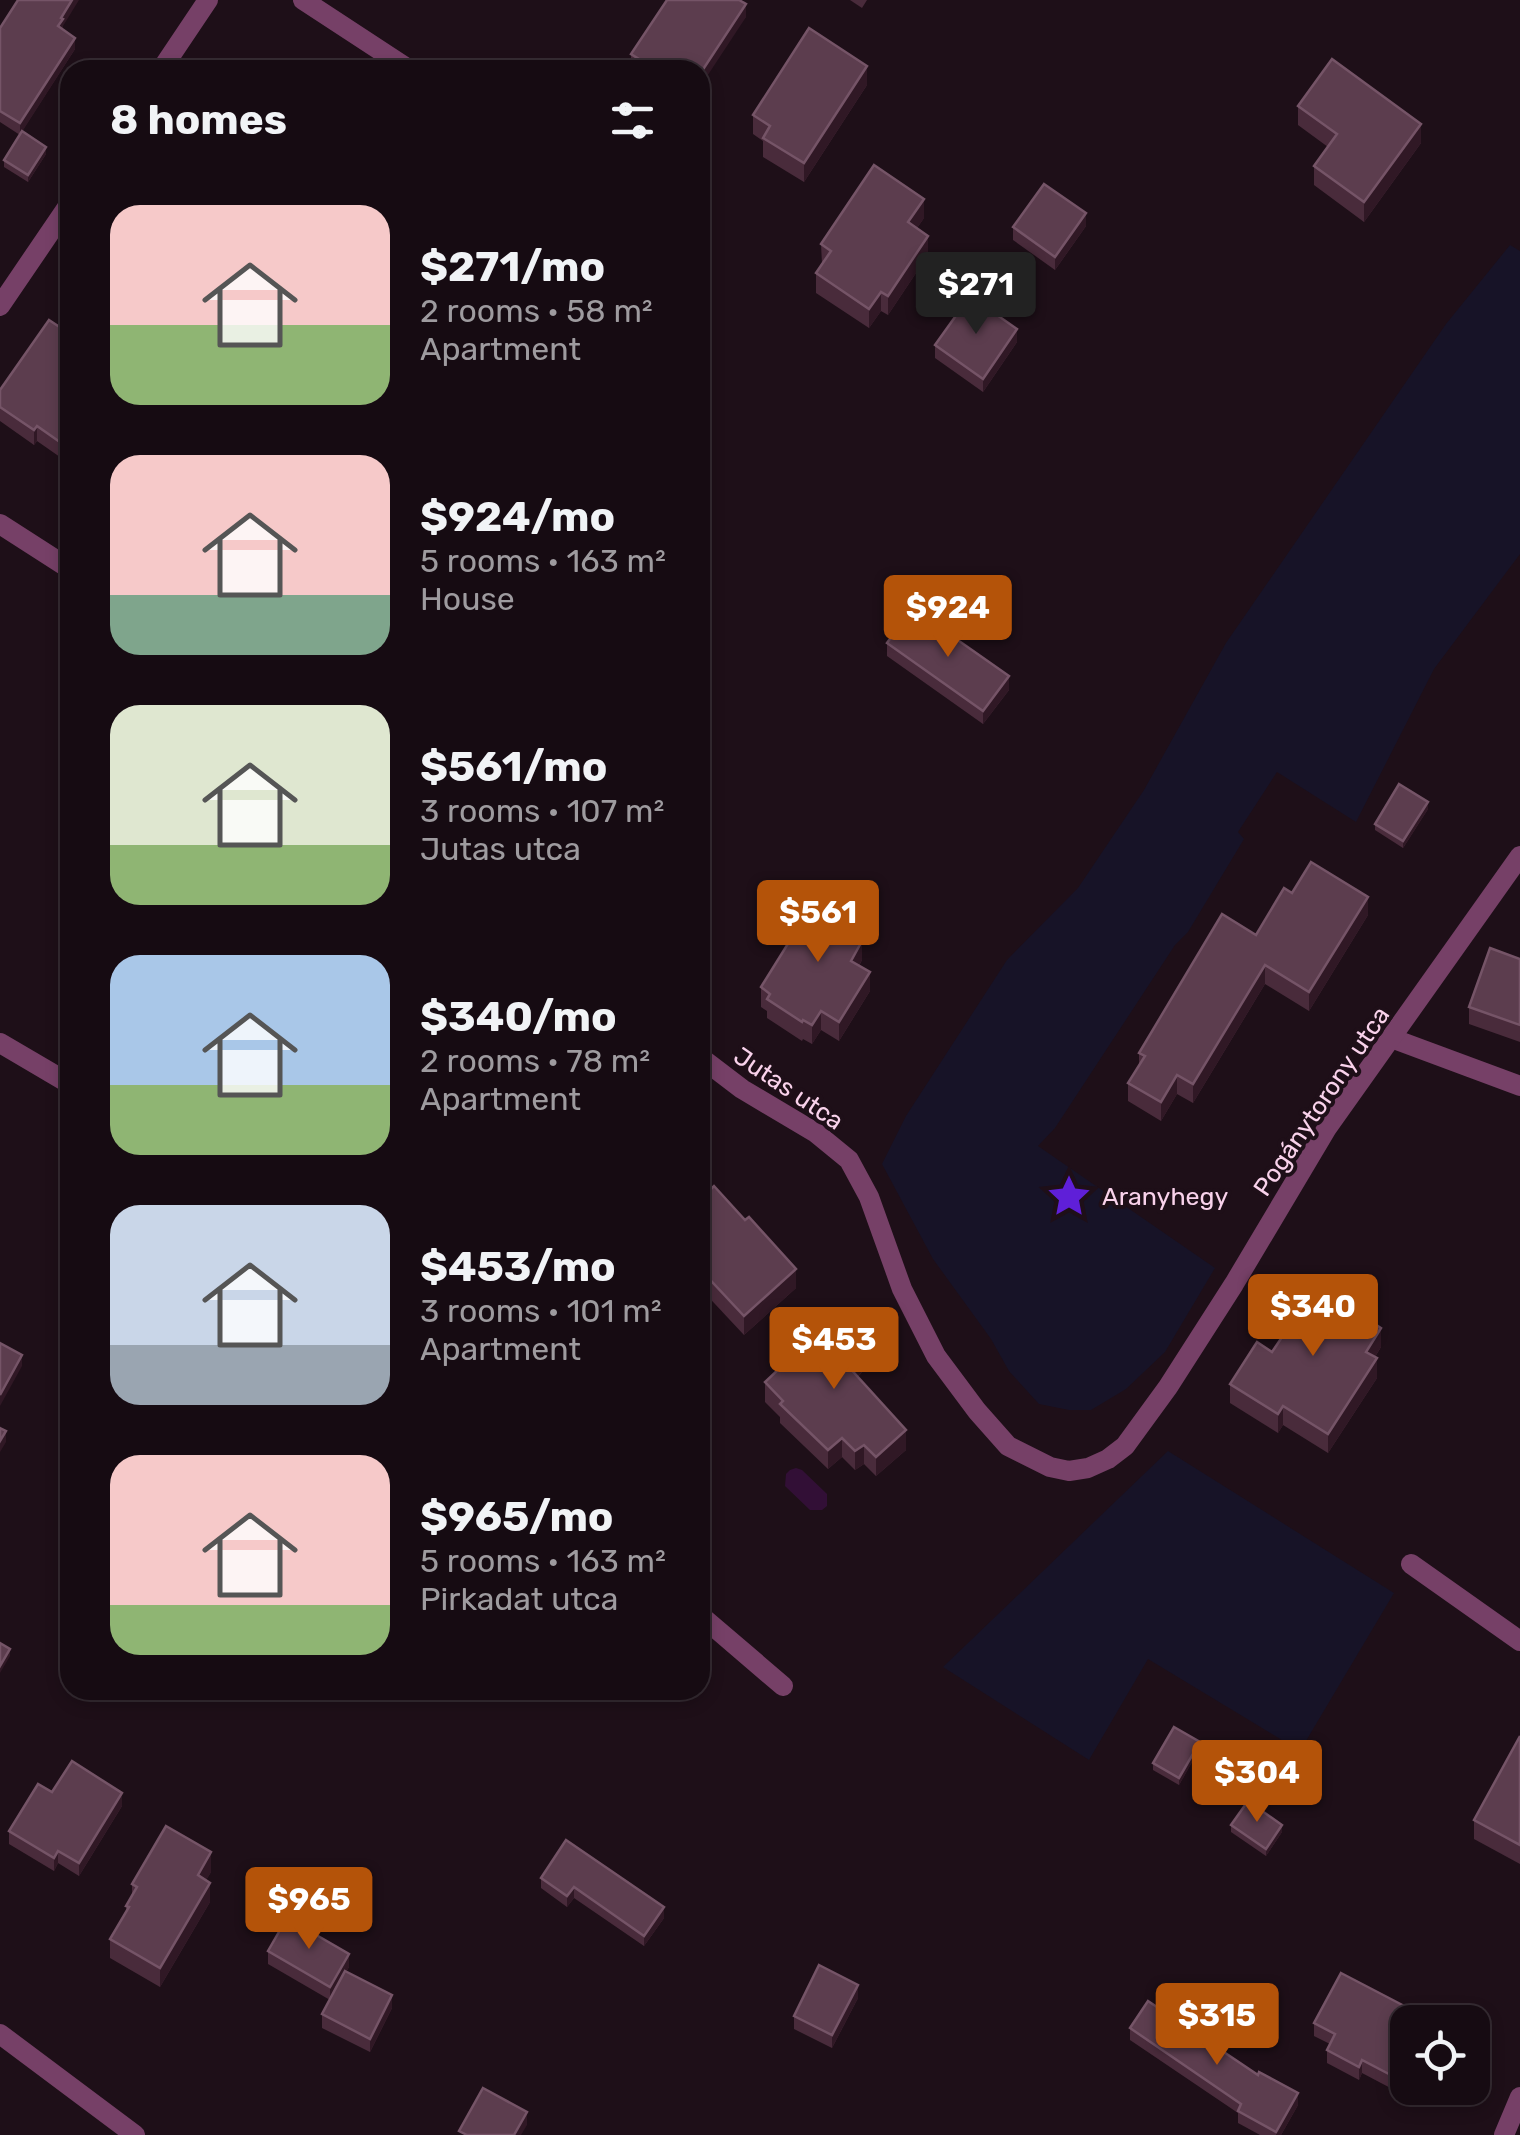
<!DOCTYPE html>
<html lang="en">
<head>
<meta charset="utf-8">
<style>
	:root { --surface:#160b12; --page:#1f141b; --text:#f1f3f6; --muted:#9e9b9f; --line:#352b32; --accent:#b45309 }
	body { margin:0; font-family:Rubik,sans-serif; background:var(--page); color:var(--text); height:100vh; display:flex; flex-direction:column; font-size:38px; white-space:nowrap }
	* { box-sizing:border-box; margin:0 }
	p { font-size:32px; color:var(--muted) }
	.icon { flex:none; width:55px; height:55px; fill:none; stroke:currentColor; stroke-width:2; stroke-linecap:round; stroke-linejoin:round }
	.map { position:relative; flex:1; overflow:hidden }
	.sheet { position:absolute; left:60px; top:60px; width:650px; height:1640px; display:flex; flex-direction:column; background:var(--surface); border-radius:30px; box-shadow:0 5px 15px #0003,0 0 0 2px var(--line) }
	.sheet>* { flex:none }
	.controls { position:absolute; left:1390px; top:2005px; display:grid; gap:20px }
	.controls a { display:grid; place-items:center; width:100px; height:100px; border-radius:20px; background:var(--surface); box-shadow:0 5px 15px #0003,0 0 0 2px var(--line); font-size:50px }
	.price { position:absolute; translate:-50% -85px; padding:0 22px; border-radius:10px; background:var(--accent); color:#fff; font-size:32px; line-height:65px; filter:drop-shadow(0 2px 5px #0008) }
	.price::after { content:''; position:absolute; left:50%; top:60px; width:30px; height:22px; margin-left:-15px; background:inherit; clip-path:polygon(0 0,100% 0,50% 100%) }
	.price.active { background:#222; color:#fff }
	ul { padding:0; list-style:none }
	li { display:flex; align-items:center; gap:30px; height:250px; padding:0 50px }
	li span { display:grid; place-items:center; flex:none; width:280px; height:200px; border-radius:30px; color:#555 }
	li>.icon { margin-inline-start:auto }
	span .icon { width:120px; height:120px; fill:#fffc; stroke-width:1 }
	li b { font-size:42px }
	h2 { display:flex; justify-content:space-between; align-items:center; height:120px; padding:0 50px; font-size:42px }
	.map>svg:first-child { display:block }
</style>
</head>
<body>
<div class="map">
<svg width="1520" height="2135" viewBox="0 0 1520 2135">
	<rect width="100%" height="100%" fill="#1e0f18"/>
	<!-- green -->
	<g fill="#171327">
		<polygon points="1510,245 1520,251 1520,554 1434,669 1356,822 1277,772 1238,832 1244,839 1188,932 1175,945 1055,1128 1038,1146 1215,1268 1165,1352 1126,1389 1091,1410 1069,1410 1039,1404 1009,1371 991,1339 933,1259 882,1164 906,1116 1007,960 1078,888 1144,790 1226,643 1446,324"/>
		<polygon points="1168,1451 1394,1593 1300,1751 1148,1659 1089,1760 943,1667"/>
	</g>
	<!-- water -->
	<polygon fill="#320f36" points="796,1468 802,1470 827,1494 827,1506 822,1510 810,1510 785,1486 786,1474 790,1470"/>
	<g fill="none" stroke-linecap="round" stroke-linejoin="round">
		<!-- service -->
		<polyline stroke="#764067" stroke-width="20" points="1411,1564 1520,1641"/>
		<!-- minor -->
		<g stroke="#764067" stroke-width="20">
			<polyline points="303,0 410,70"/>
			<polyline points="161,70 208,0"/>
			<polyline points="0,306 70,203"/>
			<polyline points="0,524 70,569"/>
			<polyline points="1391,1038 1520,1086"/>
			<polyline points="0,1043 70,1084"/>
			<polyline points="700,1057 742,1089 816,1133 849,1160 869,1197 902,1289 936,1356 977,1411 1008,1446 1050,1467 1069,1471 1088,1468 1108,1459 1125,1446 1168,1387 1234,1284 1327,1128 1520,856"/>
			<polyline points="700,1615 783,1686"/>
			<polyline points="0,2034 135,2135"/>
			<polyline points="1504,2135 1520,2097"/>
		</g>
	</g>
	<!-- wall -->
	<g fill="#492b3b">
		<polygon points="850,0 867,0 862,8"/>
		<polygon points="746,17 700,70 637,70 631,67 631,54"/>
		<polygon points="63,26 63,29 75,49 22,131 46,154 28,182 4,167 4,160 20,135 0,122 0,28"/>
		<polygon points="867,85 804,182 763,157 763,141 753,134 753,115"/>
		<polygon points="1298,106 1421,143 1364,222 1314,185 1314,166 1328,147 1298,125"/>
		<polygon points="924,218 917,228 928,255 888,315 881,311 869,328 816,293 816,273 822,264 821,244"/>
		<polygon points="1086,226 1055,270 1013,240 1013,227"/>
		<polygon points="70,334 70,464 37,441 34,445 0,421 0,390"/>
		<polygon points="1017,342 983,392 935,358 935,345"/>
		<polygon points="887,643 1009,690 983,724 887,656"/>
		<polygon points="1428,809 1403,848 1375,830 1375,824"/>
		<polygon points="1292,893 1368,915 1309,1011 1265,984 1193,1103 1177,1094 1161,1121 1128,1101 1128,1083 1139,1065 1139,1053 1256,935"/>
		<polygon points="853,929 850,934 862,960 859,966 870,991 839,1041 821,1030 812,1044 803,1039 802,1041 767,1018 767,1011 761,1007 761,987"/>
		<polygon points="1520,959 1520,1042 1469,1024 1469,1007"/>
		<polygon points="700,1189 796,1288 744,1335 700,1288"/>
		<polygon points="1347,1305 1381,1347 1375,1357 1377,1378 1328,1453 1283,1425 1278,1433 1230,1403 1230,1384"/>
		<polygon points="863,1337 863,1371 858,1377 906,1450 876,1476 864,1464 855,1470 842,1457 828,1469 780,1423 780,1417 765,1402 765,1382"/>
		<polygon points="1520,1736 1520,1864 1474,1839 1474,1820"/>
		<polygon points="1200,1748 1179,1785 1153,1770 1153,1763"/>
		<polygon points="52,1792 122,1806 79,1876 58,1863 54,1871 9,1844 9,1831"/>
		<polygon points="1231,1825 1282,1832 1266,1856 1231,1832"/>
		<polygon points="566,1840 664,1918 644,1946 574,1898 567,1907 541,1888 541,1878"/>
		<polygon points="211,1872 206,1880 210,1902 160,1987 110,1958 110,1939 126,1912 126,1906 132,1897 132,1884"/>
		<polygon points="268,1951 349,1967 346,1972 392,2008 370,2052 322,2028 322,2014 330,2000 268,1964"/>
		<polygon points="858,1998 832,2048 794,2029 794,2016"/>
		<polygon points="1408,2022 1408,2088 1427,2088 1419,2103 1362,2073 1359,2080 1327,2063 1327,2050 1330,2044 1314,2036 1314,2023"/>
		<polygon points="1130,2028 1258,2075 1298,2105 1281,2135 1260,2135 1238,2123 1238,2113 1130,2040"/>
	</g>
	<!-- shaded-wall -->
	<g fill="#301825">
		<polygon points="72,0 79,0 63,26 63,30 58,26 61,18"/>
		<polygon points="746,4 746,17 700,87 700,74"/>
		<polygon points="75,38 75,49 20,135 20,123"/>
		<polygon points="867,66 867,85 804,182 804,163"/>
		<polygon points="1421,124 1421,143 1364,222 1364,202"/>
		<polygon points="46,147 46,154 28,182 28,175"/>
		<polygon points="924,199 924,218 908,241 908,222"/>
		<polygon points="1086,213 1086,226 1055,270 1055,257"/>
		<polygon points="928,236 928,255 888,315 888,296"/>
		<polygon points="881,292 881,311 869,328 869,309"/>
		<polygon points="1017,329 1017,342 983,392 983,379"/>
		<polygon points="37,426 37,441 34,445 34,430"/>
		<polygon points="1009,676 1009,690 983,724 983,711"/>
		<polygon points="1428,802 1428,809 1403,848 1403,841"/>
		<polygon points="706,806 706,825 700,834 700,815"/>
		<polygon points="1368,897 1368,915 1309,1011 1309,992"/>
		<polygon points="853,909 853,929 842,948 842,929"/>
		<polygon points="862,941 862,960 851,980 851,961"/>
		<polygon points="1265,965 1265,984 1193,1103 1193,1084"/>
		<polygon points="870,972 870,991 839,1041 839,1022"/>
		<polygon points="821,1011 821,1030 812,1044 812,1025"/>
		<polygon points="1177,1075 1177,1094 1161,1121 1161,1102"/>
		<polygon points="796,1269 796,1288 744,1335 744,1316"/>
		<polygon points="1381,1328 1381,1347 1366,1371 1366,1352"/>
		<polygon points="863,1352 863,1371 848,1386 848,1366"/>
		<polygon points="22,1355 22,1366 0,1406 0,1395"/>
		<polygon points="1377,1358 1377,1378 1328,1453 1328,1434"/>
		<polygon points="1283,1406 1283,1425 1278,1433 1278,1414"/>
		<polygon points="906,1430 906,1450 876,1476 876,1457"/>
		<polygon points="6,1431 6,1442 0,1452 0,1441"/>
		<polygon points="842,1438 842,1457 828,1469 828,1450"/>
		<polygon points="864,1445 864,1464 855,1470 855,1451"/>
		<polygon points="10,1649 10,1656 0,1673 0,1666"/>
		<polygon points="1200,1742 1200,1748 1179,1785 1179,1778"/>
		<polygon points="122,1793 122,1806 79,1876 79,1863"/>
		<polygon points="1282,1825 1282,1832 1266,1856 1266,1849"/>
		<polygon points="58,1851 58,1863 54,1871 54,1858"/>
		<polygon points="211,1852 211,1872 198,1894 198,1875"/>
		<polygon points="210,1883 210,1902 160,1987 160,1968"/>
		<polygon points="574,1887 574,1898 567,1907 567,1896"/>
		<polygon points="664,1907 664,1918 644,1946 644,1936"/>
		<polygon points="349,1954 349,1967 330,2000 330,1987"/>
		<polygon points="858,1985 858,1998 832,2048 832,2035"/>
		<polygon points="392,1995 392,2008 370,2052 370,2039"/>
		<polygon points="1362,2060 1362,2073 1359,2080 1359,2067"/>
		<polygon points="1420,2088 1427,2088 1419,2103 1419,2090"/>
		<polygon points="1298,2093 1298,2105 1281,2135 1276,2135 1276,2132"/>
		<polygon points="527,2112 527,2125 521,2135 514,2135"/>
	</g>
	<!-- building -->
	<g fill="#5c3d4e" stroke="#755467" stroke-width="2.5">
		<polygon points="18,0 72,0 61,18 63,19 58,26 75,38 20,123 0,111 0,28"/>
		<polygon points="667,0 739,0 746,4 700,74 700,70 681,70 676,67 674,70 657,70 631,54"/>
		<polygon points="809,28 867,66 804,163 763,138 770,126 753,115"/>
		<polygon points="1332,59 1421,124 1364,202 1314,166 1337,134 1298,106"/>
		<polygon points="22,131 46,147 28,175 4,160"/>
		<polygon points="874,165 924,199 908,222 928,236 888,296 881,292 869,309 816,273 831,251 821,244"/>
		<polygon points="1044,184 1086,213 1055,257 1013,227"/>
		<polygon points="970,296 1017,329 983,379 935,345"/>
		<polygon points="49,320 70,334 70,449 37,426 34,430 0,407 0,390"/>
		<polygon points="912,608 1009,676 983,711 887,643"/>
		<polygon points="1399,784 1428,802 1403,841 1375,824"/>
		<polygon points="700,802 706,806 700,815"/>
		<polygon points="1311,862 1368,897 1309,992 1265,965 1193,1084 1177,1075 1161,1102 1128,1083 1145,1056 1139,1053 1222,914 1256,935 1284,888 1292,893"/>
		<polygon points="822,889 853,909 842,929 862,941 851,961 870,972 839,1022 821,1011 812,1025 803,1020 802,1022 767,999 770,994 761,987"/>
		<polygon points="1490,948 1520,959 1520,1025 1469,1007"/>
		<polygon points="714,1186 745,1220 749,1217 796,1269 744,1316 700,1269 700,1261 704,1257 700,1252 700,1189 701,1187 707,1193"/>
		<polygon points="1313,1277 1332,1282 1339,1288 1347,1305 1381,1328 1366,1352 1377,1358 1328,1434 1283,1406 1278,1414 1230,1384 1257,1342 1272,1352 1303,1306 1303,1294 1306,1286"/>
		<polygon points="832,1319 847,1319 863,1337 863,1352 848,1366 906,1430 876,1457 864,1445 855,1451 842,1438 828,1450 780,1404 783,1401 765,1382"/>
		<polygon points="0,1343 22,1355 0,1395"/>
		<polygon points="0,1428 6,1431 0,1441"/>
		<polygon points="0,1643 10,1649 0,1666"/>
		<polygon points="1174,1727 1200,1742 1179,1778 1153,1763"/>
		<polygon points="1520,1736 1520,1845 1474,1820"/>
		<polygon points="72,1761 122,1793 79,1863 58,1851 54,1858 9,1831 38,1784 52,1792"/>
		<polygon points="1248,1801 1282,1825 1266,1849 1231,1825"/>
		<polygon points="166,1826 211,1852 198,1875 210,1883 160,1968 110,1939 129,1907 126,1906 137,1887 132,1884"/>
		<polygon points="566,1840 664,1907 644,1936 574,1887 567,1896 541,1878"/>
		<polygon points="287,1918 349,1954 330,1987 268,1951"/>
		<polygon points="819,1965 858,1985 832,2035 794,2016"/>
		<polygon points="345,1971 392,1995 370,2039 322,2014"/>
		<polygon points="1341,1973 1435,2022 1408,2022 1408,2084 1362,2060 1359,2067 1327,2050 1335,2034 1314,2023"/>
		<polygon points="1148,2001 1258,2075 1259,2072 1298,2093 1276,2132 1238,2111 1241,2104 1130,2028"/>
		<polygon points="483,2088 527,2112 514,2135 467,2135 459,2131"/>
	</g>
	<!-- icons -->
	<defs>
		<g id="sight-bare" transform="scale(3.45)"><path d="M0-6L1.8-2.2L6-1.7L2.9 1.2L3.7 5.4L0 3.3L-3.7 5.4L-2.9 1.2L-6-1.7L-1.8-2.2Z" fill="#5f1fd8" stroke="#1e0f18" stroke-width="2.5" paint-order="stroke"/></g>
	</defs>
	<g fill-rule="evenodd">
		<use href="#sight-bare" x="1069" y="1196"/>
	</g>
	<g text-anchor="middle" stroke-width="8" stroke-linejoin="round" paint-order="stroke">
		<!-- street labels -->
		<g font-size="25" fill="#f9d2eb" stroke="#1e0f18">
			<text transform="translate(789 1088) rotate(34)" y="9">Jutas utca</text>
			<text transform="translate(1321 1101) rotate(-56)" y="9">Pogánytorony utca</text>
		</g>
		<!-- poi labels -->
		<g font-size="25" fill="#f9d2eb" stroke="#1e0f18" text-anchor="start">
			<text x="1102" y="1205">Aranyhegy</text>
		</g>
	</g>
</svg>
<div class="controls">
<a><svg class="icon" aria-label="locate" viewBox="0 0 24 24"><circle cx="12" cy="12" r="6"/><path d="M12 2v4M12 18v4M2 12h4M18 12h4"/></svg></a>
</div>
<b class="price active" style="left:976px;top:337px">$271</b>
<b class="price" style="left:948px;top:660px">$924</b>
<b class="price" style="left:818px;top:965px">$561</b>
<b class="price" style="left:1313px;top:1359px">$340</b>
<b class="price" style="left:834px;top:1392px">$453</b>
<b class="price" style="left:1257px;top:1825px">$304</b>
<b class="price" style="left:309px;top:1952px">$965</b>
<b class="price" style="left:1217px;top:2068px">$315</b>
<section class="sheet">
<h2>8 homes<svg class="icon" aria-label="filters" viewBox="0 0 24 24"><path d="M4 7h16M4 17h16"/><circle cx="9" cy="7" r="2"/><circle cx="15" cy="17" r="2"/></svg></h2>
<ul>
<li><span style="background:linear-gradient(#f6c9c9 60%,#8fb573 0)"><svg class="icon" aria-label="home" viewBox="0 0 24 24"><path d="M3 11l9-7 9 7M6 9v11h12V9"/></svg></span><div><b>$271/mo</b><p>2 rooms · 58 m²</p><p>Apartment</p></div></li>
<li><span style="background:linear-gradient(#f6c9c9 70%,#7fa58c 0)"><svg class="icon" aria-label="home" viewBox="0 0 24 24"><path d="M3 11l9-7 9 7M6 9v11h12V9"/></svg></span><div><b>$924/mo</b><p>5 rooms · 163 m²</p><p>House</p></div></li>
<li><span style="background:linear-gradient(#dfe7d0 70%,#8fb573 0)"><svg class="icon" aria-label="home" viewBox="0 0 24 24"><path d="M3 11l9-7 9 7M6 9v11h12V9"/></svg></span><div><b>$561/mo</b><p>3 rooms · 107 m²</p><p>Jutas utca</p></div></li>
<li><span style="background:linear-gradient(#a9c7e8 65%,#8fb573 0)"><svg class="icon" aria-label="home" viewBox="0 0 24 24"><path d="M3 11l9-7 9 7M6 9v11h12V9"/></svg></span><div><b>$340/mo</b><p>2 rooms · 78 m²</p><p>Apartment</p></div></li>
<li><span style="background:linear-gradient(#c9d6e8 70%,#9aa5b1 0)"><svg class="icon" aria-label="home" viewBox="0 0 24 24"><path d="M3 11l9-7 9 7M6 9v11h12V9"/></svg></span><div><b>$453/mo</b><p>3 rooms · 101 m²</p><p>Apartment</p></div></li>
<li><span style="background:linear-gradient(#f6c9c9 75%,#8fb573 0)"><svg class="icon" aria-label="home" viewBox="0 0 24 24"><path d="M3 11l9-7 9 7M6 9v11h12V9"/></svg></span><div><b>$965/mo</b><p>5 rooms · 163 m²</p><p>Pirkadat utca</p></div></li>
</ul>
</section>
</div>
</body>
</html>
